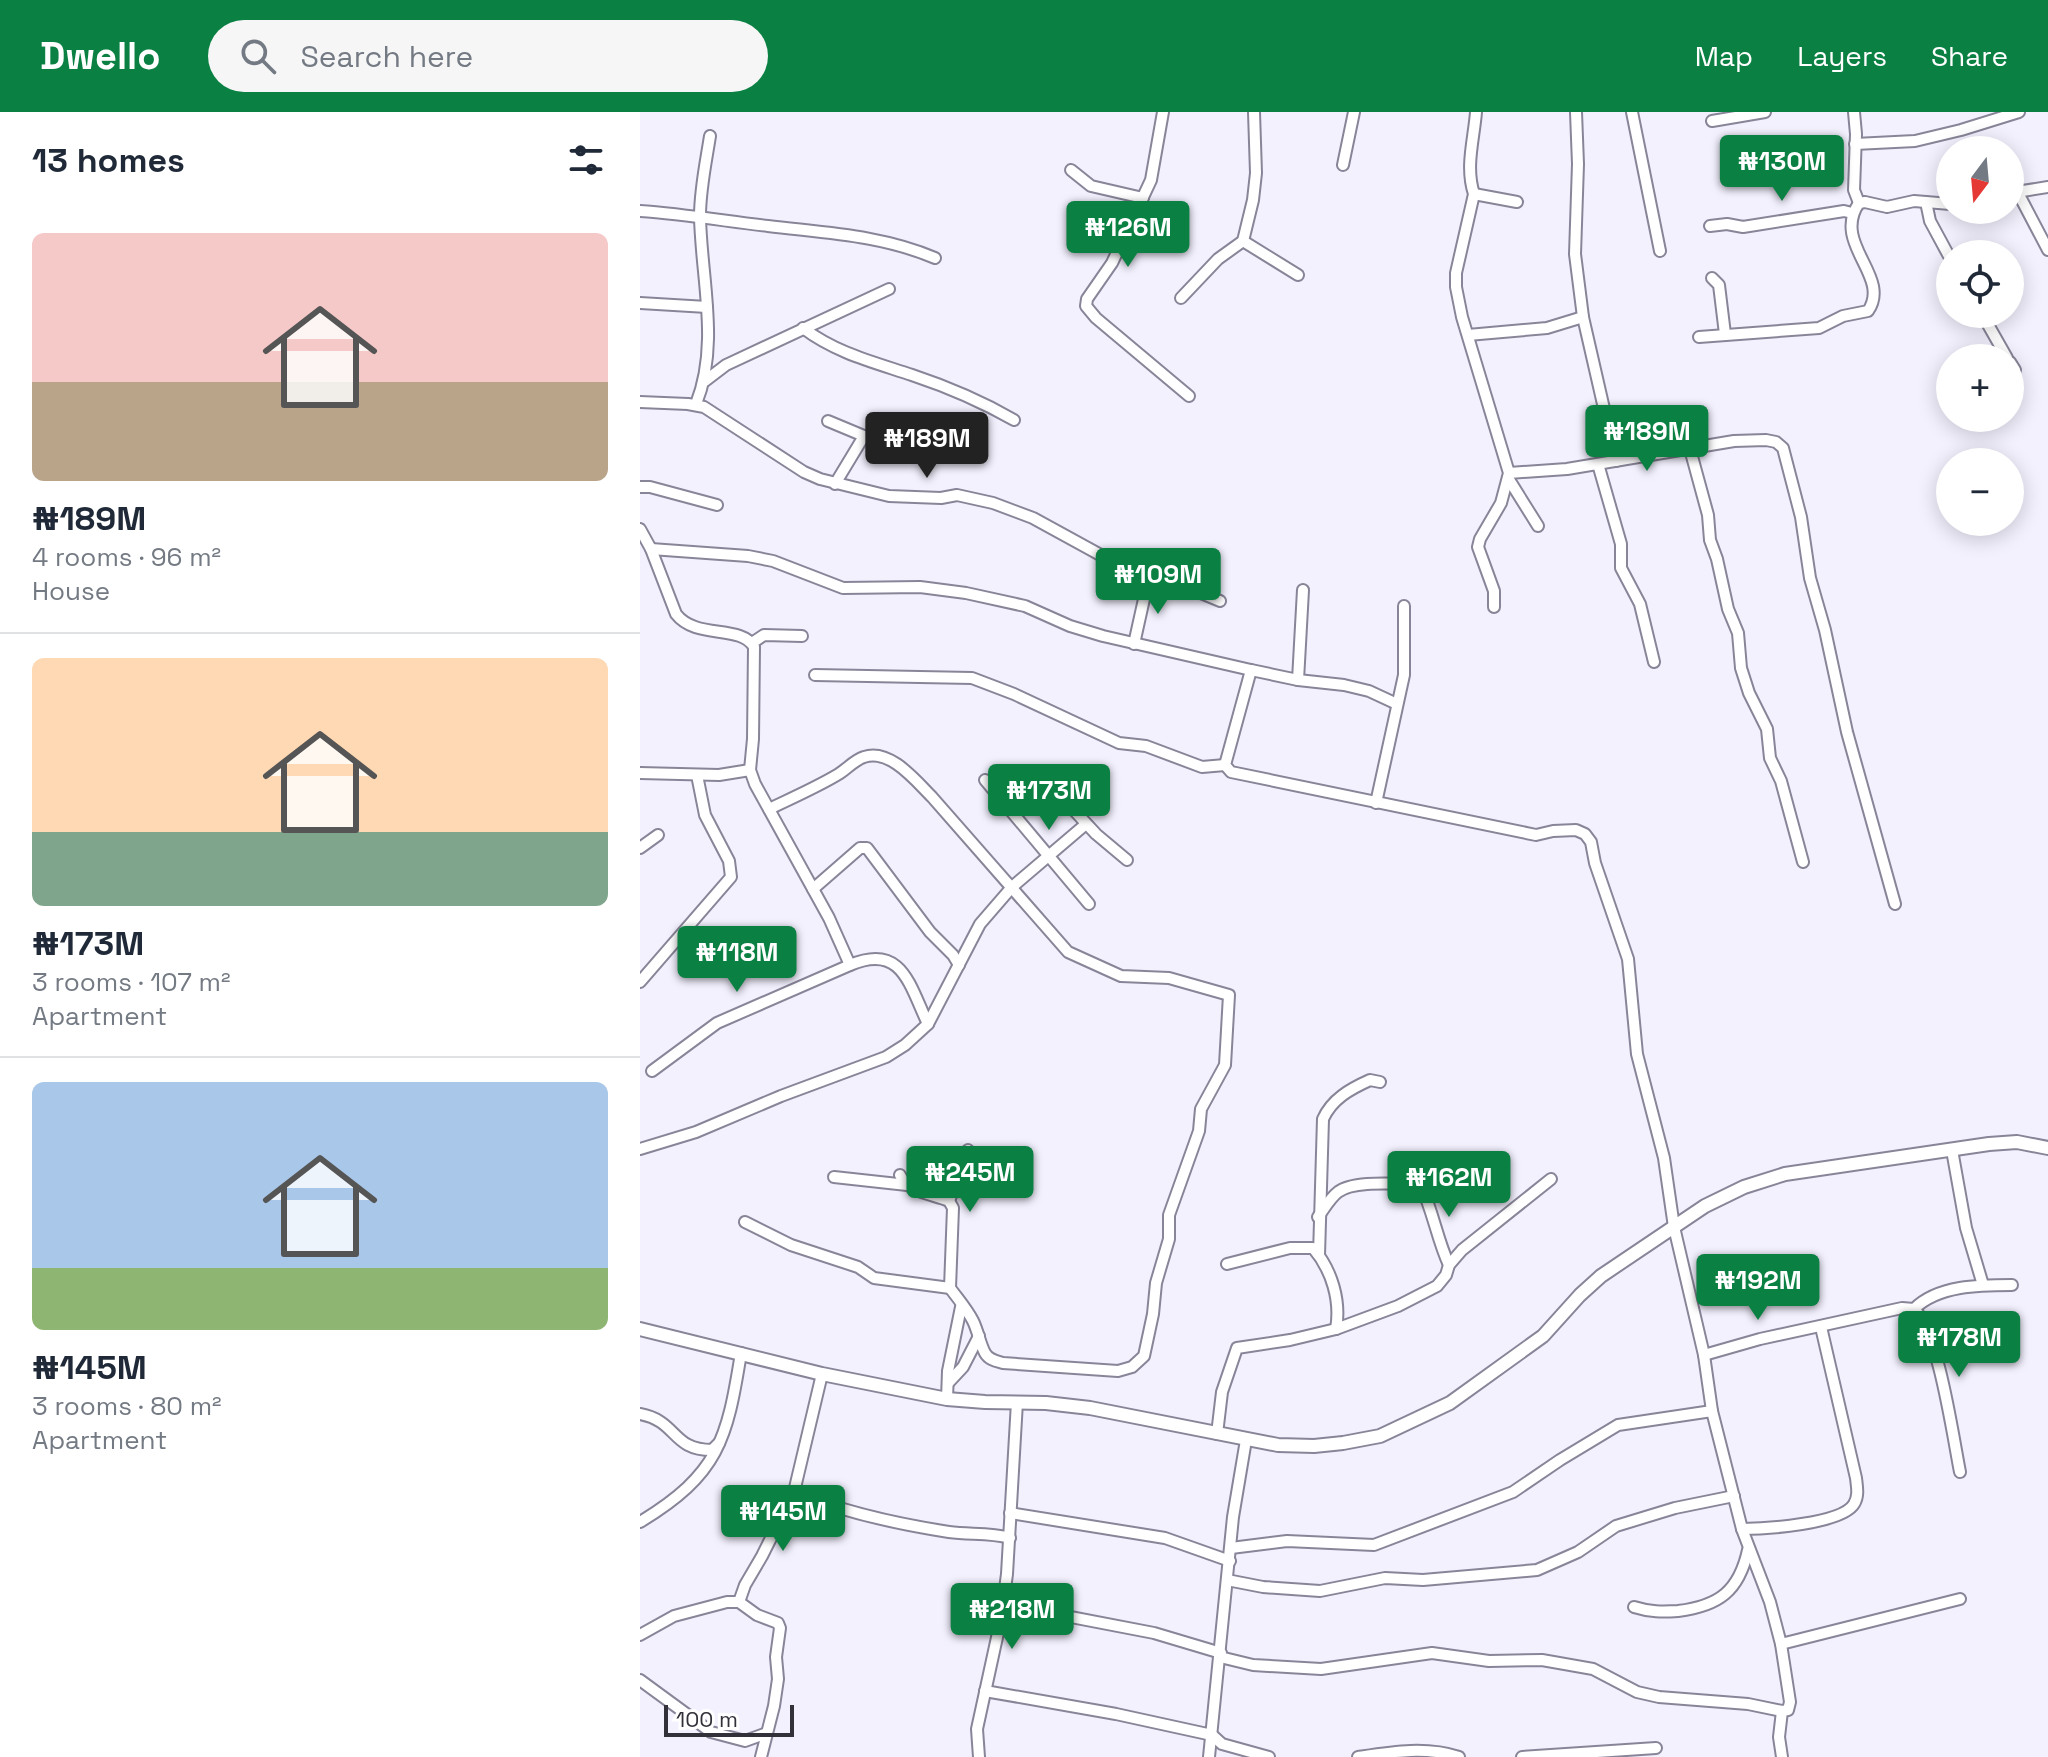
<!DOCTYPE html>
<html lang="en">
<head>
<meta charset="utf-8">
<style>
	:root { --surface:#fff; --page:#f6f6f7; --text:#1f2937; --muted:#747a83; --line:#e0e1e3; --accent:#0b8043 }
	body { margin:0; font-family:"Space Grotesk",sans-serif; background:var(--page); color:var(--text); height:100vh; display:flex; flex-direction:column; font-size:30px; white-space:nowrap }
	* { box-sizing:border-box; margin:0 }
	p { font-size:26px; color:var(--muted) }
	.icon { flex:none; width:44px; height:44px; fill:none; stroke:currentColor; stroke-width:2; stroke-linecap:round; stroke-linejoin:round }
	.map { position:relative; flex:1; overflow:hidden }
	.drawer { display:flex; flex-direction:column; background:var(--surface); width:640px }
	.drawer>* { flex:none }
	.needle { width:52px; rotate:196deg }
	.controls { position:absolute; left:1296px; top:24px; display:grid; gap:16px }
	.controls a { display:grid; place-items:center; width:88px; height:88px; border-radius:50%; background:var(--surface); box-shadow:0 4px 20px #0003; font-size:40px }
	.scale { position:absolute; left:24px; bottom:20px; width:130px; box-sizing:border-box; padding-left:8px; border:4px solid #323039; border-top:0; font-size:22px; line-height:28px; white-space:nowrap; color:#323039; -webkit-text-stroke:6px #fff; paint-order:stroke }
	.price { position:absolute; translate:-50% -68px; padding:0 18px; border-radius:8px; background:var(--accent); color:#fff; font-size:26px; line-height:52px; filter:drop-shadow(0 2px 4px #0008) }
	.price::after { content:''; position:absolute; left:50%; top:48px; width:24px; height:18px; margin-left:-12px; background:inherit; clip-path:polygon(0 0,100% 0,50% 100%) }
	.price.selected { background:#222; color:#fff }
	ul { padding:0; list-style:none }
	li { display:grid; align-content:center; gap:16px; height:424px; padding:0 32px }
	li+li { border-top:2px solid var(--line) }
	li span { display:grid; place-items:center; height:248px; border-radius:12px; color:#555 }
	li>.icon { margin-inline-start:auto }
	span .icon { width:144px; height:144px; fill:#fffc; stroke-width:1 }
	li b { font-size:34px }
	h2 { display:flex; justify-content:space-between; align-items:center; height:96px; padding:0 32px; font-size:34px }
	header { display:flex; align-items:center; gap:48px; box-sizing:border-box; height:112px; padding:0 40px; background:var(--accent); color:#fff }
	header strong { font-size:38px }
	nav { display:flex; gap:44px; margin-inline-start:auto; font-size:28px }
	.search { width:560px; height:72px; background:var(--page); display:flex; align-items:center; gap:20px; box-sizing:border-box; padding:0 28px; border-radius:44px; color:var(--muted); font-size:30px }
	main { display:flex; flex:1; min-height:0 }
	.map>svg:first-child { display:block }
</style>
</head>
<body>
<header>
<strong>Dwello</strong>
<div class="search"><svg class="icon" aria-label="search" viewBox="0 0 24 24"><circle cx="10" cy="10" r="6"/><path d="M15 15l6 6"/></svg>Search here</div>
<nav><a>Map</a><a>Layers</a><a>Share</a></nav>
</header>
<main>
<section class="drawer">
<h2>13 homes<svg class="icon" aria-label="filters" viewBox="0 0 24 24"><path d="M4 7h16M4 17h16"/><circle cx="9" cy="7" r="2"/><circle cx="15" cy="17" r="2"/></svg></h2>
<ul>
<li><span style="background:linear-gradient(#f6c9c9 60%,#b9a48a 0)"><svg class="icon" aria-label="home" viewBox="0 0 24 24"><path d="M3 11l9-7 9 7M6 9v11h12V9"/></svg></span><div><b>₦189M</b><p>4 rooms · 96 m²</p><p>House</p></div></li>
<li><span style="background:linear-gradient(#ffd9b3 70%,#7fa58c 0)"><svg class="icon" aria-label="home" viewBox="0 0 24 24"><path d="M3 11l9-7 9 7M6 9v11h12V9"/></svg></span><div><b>₦173M</b><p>3 rooms · 107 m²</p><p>Apartment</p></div></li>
<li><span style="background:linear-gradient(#a9c7e8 75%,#8fb573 0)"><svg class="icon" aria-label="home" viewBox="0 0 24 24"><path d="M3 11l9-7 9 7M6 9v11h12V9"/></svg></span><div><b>₦145M</b><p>3 rooms · 80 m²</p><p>Apartment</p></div></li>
</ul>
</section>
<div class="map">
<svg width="1408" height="1645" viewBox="0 0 1408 1645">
	<rect width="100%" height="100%" fill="#f3f1fe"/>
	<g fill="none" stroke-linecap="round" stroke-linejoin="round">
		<!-- minor casing -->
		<g stroke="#898599" stroke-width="14">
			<g id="minor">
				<polyline points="523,0 511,68 472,151 447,187 446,194 456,206 549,284"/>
				<path d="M836 0C834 27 825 55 834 82L816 161V175L822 205 869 361 861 391 840 427 838 435 854 479V495"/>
				<polyline points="992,0 1020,139"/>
				<polyline points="1214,0 1216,22 1214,78 1219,91 1225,90 1247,95 1274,89 1310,92"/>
				<polyline points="1072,9 1125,0"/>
				<polyline points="1215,32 1275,29 1321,18 1379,0"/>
				<polyline points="703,53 714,0"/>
				<polyline points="431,58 451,74 503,86"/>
				<polyline points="1377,79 1408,138"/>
				<polyline points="1370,81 1408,75"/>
				<polyline points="834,82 877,90"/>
				<polyline points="1286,90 1290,109 1310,146"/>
				<path d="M0 99C43 102 85 109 128 114 185 121 241 123 295 146"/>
				<polyline points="1070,114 1087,112 1103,115 1204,99 1212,101"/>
				<polyline points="603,129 658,163"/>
				<polyline points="1072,166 1079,173 1085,222"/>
				<polyline points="541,186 578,147 603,129 613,88 616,61 614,0"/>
				<polyline points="0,191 67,195"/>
				<polyline points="1342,202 1367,246"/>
				<polyline points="943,205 976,349"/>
				<path d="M163 216C196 241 233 250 272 263 308 275 341 289 374 308"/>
				<polyline points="828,223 907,216 943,205 935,142 938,52 936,0"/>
				<path d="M1059 225 1179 216 1203 204 1228 199C1252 164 1191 132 1219 91"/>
				<polyline points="1370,250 1375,258"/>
				<polyline points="65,269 86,253 249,177"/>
				<polyline points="0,290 48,292 64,295 164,360 180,367 249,384 301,386 317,383 353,391 393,406 508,469 556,479 580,489"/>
				<path d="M56 292C80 232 61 166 60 104 60 77 66 50 70 24"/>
				<polyline points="188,309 224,324 270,338"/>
				<polyline points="1050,337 1068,403 1070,428 1077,447 1088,497 1098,521 1101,556 1109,581 1127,617 1130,646 1141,669 1163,750"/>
				<polyline points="958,352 981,432 981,456 1000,492 1014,550"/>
				<polyline points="869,361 927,357 1094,329 1126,328 1136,330 1143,336 1161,405 1170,466 1185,518 1207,620 1255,792"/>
				<polyline points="868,366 898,414"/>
				<polyline points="195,372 224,324"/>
				<polyline points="0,375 10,375 77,393"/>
				<path d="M0 417 11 437 36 502C56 528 101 512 114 535L113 627 110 658 115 672 189 806 210 853C262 831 269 872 288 912L265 933 246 945 141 984 56 1020 0 1037"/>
				<polyline points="11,437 108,444 133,449 203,476 280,475 326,481 385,494 430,514 463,524 611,558 585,653 591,660 896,723 913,719 936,718 945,722 951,730 955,751 988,847 997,942 1024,1046 1034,1115 1064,1243 1072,1299 1102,1417 1130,1490 1141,1532 1150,1590 1148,1598 1142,1599 1139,1625 1142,1645"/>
				<polyline points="112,531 124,523 162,524"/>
				<polyline points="494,532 508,469"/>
				<polyline points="611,558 658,568 704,573 729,579 757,592"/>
				<polyline points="175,563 332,566 374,582 479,631 506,634 562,655 585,653"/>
				<polyline points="658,568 663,478"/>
				<polyline points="0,661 79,663 110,658"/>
				<polyline points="345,668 449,792"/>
				<polyline points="419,682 456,722 487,748"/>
				<polyline points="736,691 764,563 764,494"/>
				<path d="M129 697C152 686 175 676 197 663 206 658 214 648 224 645 250 636 276 669 292 685L428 840 481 864 529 866 589 883 585 953 561 997 559 1019 529 1103V1127L516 1171 513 1202 504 1244 492 1255 478 1259 363 1251C356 1249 349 1248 345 1241 340 1232 338 1219 333 1209 327 1197 318 1187 310 1176L313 1096 309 1089C293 1082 268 1081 260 1063"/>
				<polyline points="0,736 18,723"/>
				<polyline points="173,777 220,736 227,736 290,820 313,843 319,853"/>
				<polyline points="0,870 91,765 89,749 65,703 57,663"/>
				<polyline points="288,912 340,812 372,775 446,712"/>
				<polyline points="12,959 77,911 210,853"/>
				<polyline points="1312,1038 1326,1116 1343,1173"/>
				<polyline points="194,1065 267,1073"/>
				<polyline points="309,1089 328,1038"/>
				<path d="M678 1105C684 1097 690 1086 698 1080 713 1068 756 1072 775 1072L781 1074C793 1099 797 1127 809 1153"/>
				<polyline points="105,1110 151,1133 218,1155 234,1166 310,1176"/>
				<path d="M679 1143 683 1007C692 987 710 977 730 968L740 970"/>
				<path d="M587 1152 650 1136H673C692 1158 701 1189 696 1217"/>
				<path d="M1274 1197C1298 1173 1340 1173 1372 1173"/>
				<path d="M1064 1243 1120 1227 1262 1196 1274 1197C1298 1218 1313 1325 1320 1360"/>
				<polyline points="309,1270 323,1255 339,1224"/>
				<polyline points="307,1287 308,1259 321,1195"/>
				<path d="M0 1302C38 1309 31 1338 72 1338L79 1331"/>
				<polyline points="577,1322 582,1280 597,1236 650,1228 696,1217 758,1194 797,1174 806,1163 809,1153 822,1138 911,1067"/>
				<path d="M154 1380C203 1400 257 1412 309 1420 330 1423 349 1420 370 1426"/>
				<polyline points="370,1401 525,1426 590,1449"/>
				<path d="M0 1410C79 1362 87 1328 101 1241"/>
				<path d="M1102 1417C1124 1417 1202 1412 1214 1392 1219 1384 1217 1375 1216 1366L1181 1215"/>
				<polyline points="591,1436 647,1429 734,1433 873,1380 920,1348 978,1313 1072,1299"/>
				<polyline points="587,1468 623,1475 680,1479 745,1466 783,1468 897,1458 938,1440 976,1414 1035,1396 1094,1384"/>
				<polyline points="99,1490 105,1473 122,1444 154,1380 182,1262"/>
				<polyline points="363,1492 514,1521 581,1541"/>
				<path d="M994 1495C1010 1500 1022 1500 1038 1499 1079 1494 1099 1479 1108 1438"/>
				<polyline points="0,1523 34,1504 87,1490 99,1490 117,1503 138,1511 140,1516 136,1545 138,1567 134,1594 121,1645"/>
				<polyline points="1141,1532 1320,1487"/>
				<polyline points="580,1545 613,1553 681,1557 792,1541 849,1549 902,1548 953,1557 997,1580 1019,1585 1108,1592 1142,1599"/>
				<polyline points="0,1568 71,1620 105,1629 127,1621"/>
				<polyline points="345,1579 476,1602 572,1623 582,1632 629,1645"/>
				<polyline points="339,1645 337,1617 361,1507 367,1462 377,1290"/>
				<polyline points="569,1645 593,1405 606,1328"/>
				<path d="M718 1645C751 1640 786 1634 819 1645"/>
				<polyline points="882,1645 1016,1636"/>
			</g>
		</g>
		<!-- tertiary casing -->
		<g stroke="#898599" stroke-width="16">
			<polyline id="tertiary" points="0,1217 182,1262 307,1287 345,1290 406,1291 450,1296 638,1333 674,1334 703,1331 740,1324 810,1291 903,1224 940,1183 961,1164 1065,1094 1104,1075 1145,1062 1349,1032 1377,1030 1408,1036"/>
		</g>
		<!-- minor -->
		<use href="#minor" stroke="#fff" stroke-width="10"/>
		<!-- tertiary -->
		<use href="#tertiary" stroke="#fff" stroke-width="12"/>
	</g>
</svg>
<div class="controls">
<a><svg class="needle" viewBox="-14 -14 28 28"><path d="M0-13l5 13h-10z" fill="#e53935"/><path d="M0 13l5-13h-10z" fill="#747a83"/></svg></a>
<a><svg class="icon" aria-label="locate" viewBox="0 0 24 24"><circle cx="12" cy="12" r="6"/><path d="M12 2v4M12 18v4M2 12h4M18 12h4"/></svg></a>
<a>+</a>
<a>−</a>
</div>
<div class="scale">100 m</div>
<b class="price" style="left:1142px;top:91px">₦130M</b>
<b class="price" style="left:488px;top:157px">₦126M</b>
<b class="price" style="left:1007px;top:361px">₦189M</b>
<b class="price selected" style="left:287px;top:368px">₦189M</b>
<b class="price" style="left:518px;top:504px">₦109M</b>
<b class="price" style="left:409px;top:720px">₦173M</b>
<b class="price" style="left:97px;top:882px">₦118M</b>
<b class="price" style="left:330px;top:1102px">₦245M</b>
<b class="price" style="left:809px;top:1107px">₦162M</b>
<b class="price" style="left:1118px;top:1210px">₦192M</b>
<b class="price" style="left:1319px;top:1267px">₦178M</b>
<b class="price" style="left:143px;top:1441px">₦145M</b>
<b class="price" style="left:372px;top:1539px">₦218M</b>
</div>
</main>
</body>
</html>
